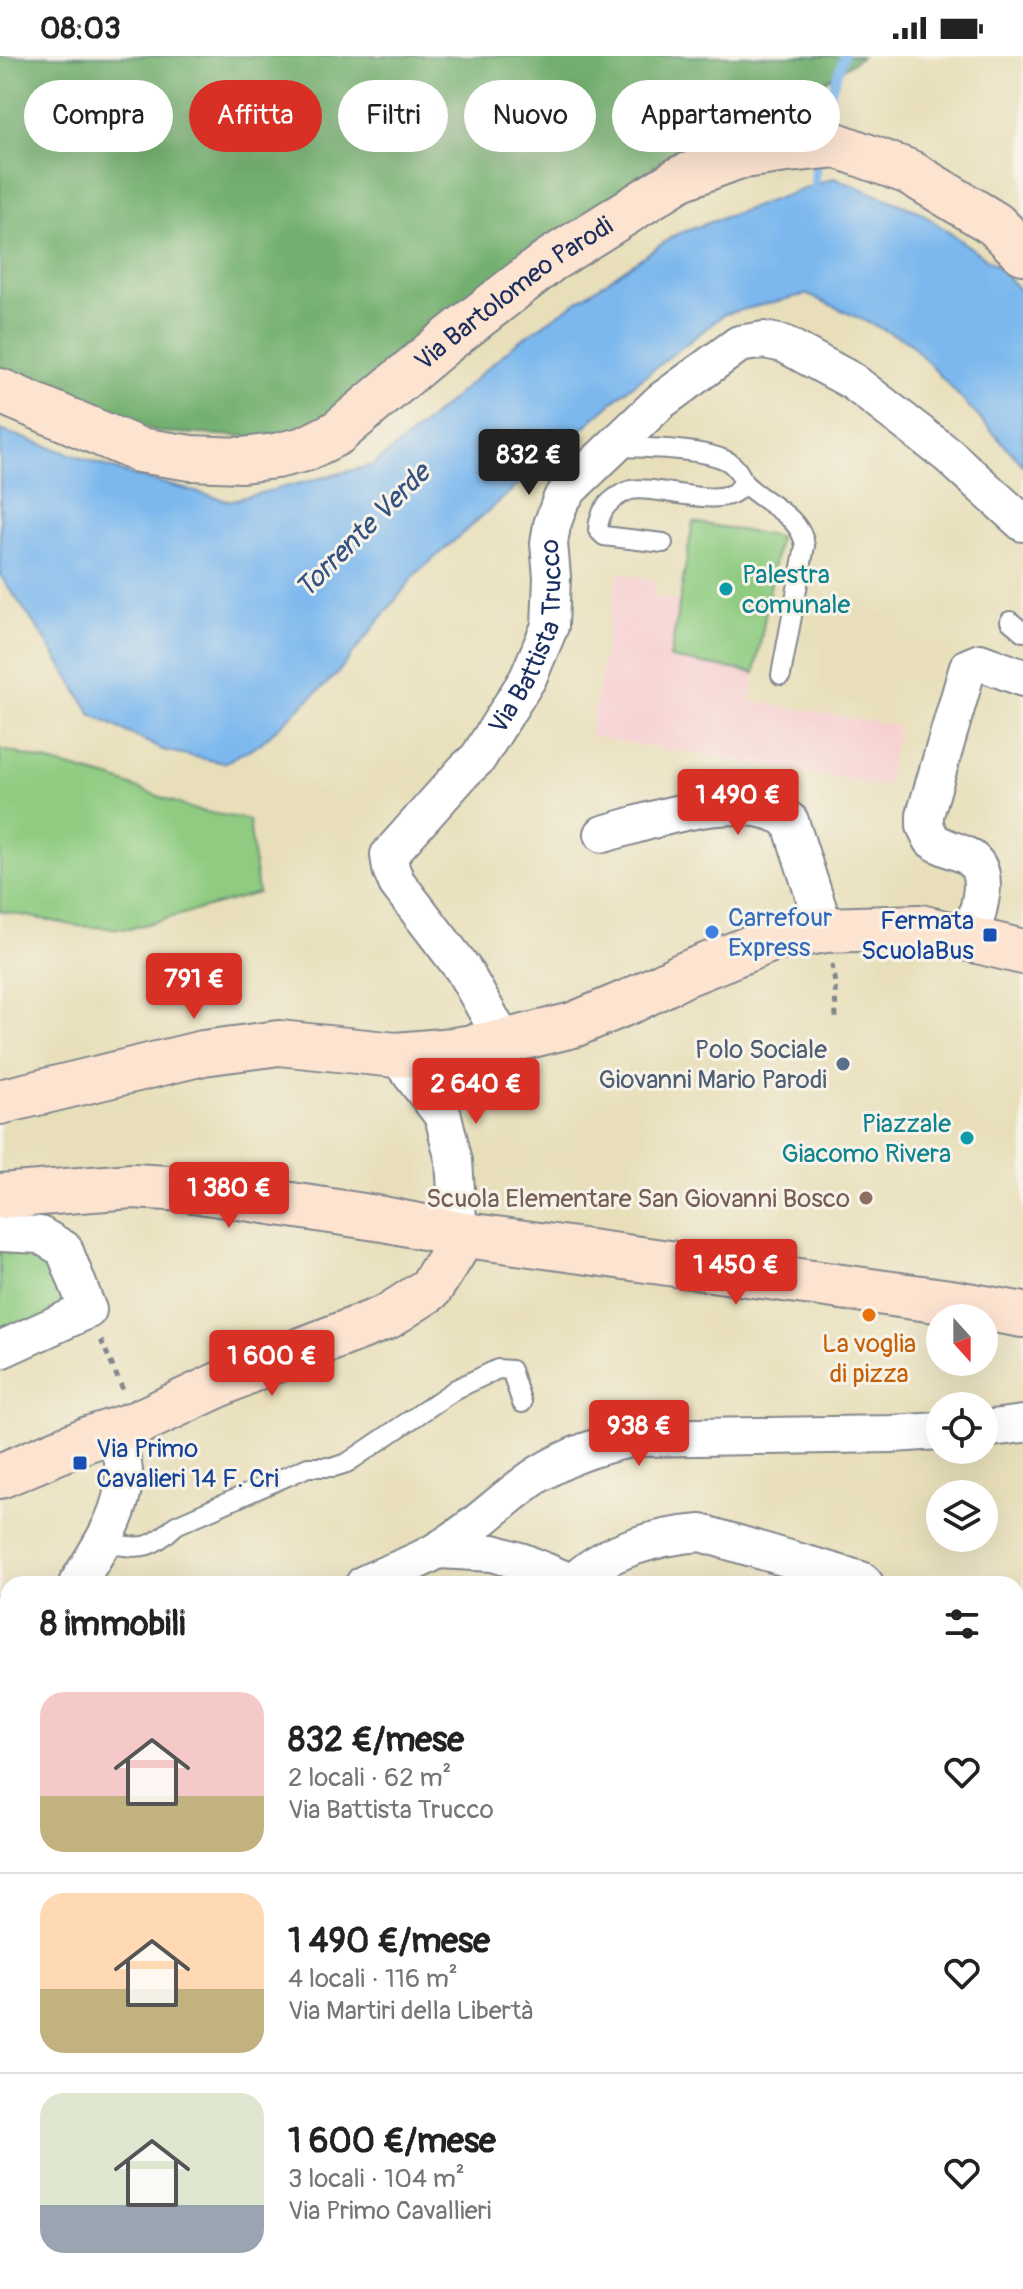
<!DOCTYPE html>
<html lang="it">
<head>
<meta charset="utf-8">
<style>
	:root { --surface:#fff; --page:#f2f2f2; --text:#222; --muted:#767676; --line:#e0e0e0; --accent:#d93025 }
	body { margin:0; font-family:Pangolin,sans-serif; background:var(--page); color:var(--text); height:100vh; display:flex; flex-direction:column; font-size:30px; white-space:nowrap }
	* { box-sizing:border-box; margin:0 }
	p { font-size:26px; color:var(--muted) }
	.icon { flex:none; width:44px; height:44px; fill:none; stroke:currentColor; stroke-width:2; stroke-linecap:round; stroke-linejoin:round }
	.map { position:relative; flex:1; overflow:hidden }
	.drawer { position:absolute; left:0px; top:1520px; width:1024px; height:714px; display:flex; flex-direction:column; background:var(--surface); border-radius:24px 24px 0 0; box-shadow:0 8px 32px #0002 }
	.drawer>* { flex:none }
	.hud { position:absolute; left:24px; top:24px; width:976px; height:72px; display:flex; gap:16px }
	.needle { width:52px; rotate:159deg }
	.buttons { position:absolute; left:926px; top:1248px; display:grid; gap:16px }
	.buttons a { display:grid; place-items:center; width:72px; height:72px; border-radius:50%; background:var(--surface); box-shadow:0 8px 32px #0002; font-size:40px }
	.price { position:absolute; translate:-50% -68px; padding:0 18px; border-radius:8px; background:var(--accent); color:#fff; font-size:26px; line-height:52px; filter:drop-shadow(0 2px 4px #0008) }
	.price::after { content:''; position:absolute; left:50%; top:48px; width:24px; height:18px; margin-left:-12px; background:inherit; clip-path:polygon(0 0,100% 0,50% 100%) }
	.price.active { background:#222; color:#fff }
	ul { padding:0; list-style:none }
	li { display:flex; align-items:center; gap:24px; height:200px; padding:0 40px }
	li+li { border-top:2px solid var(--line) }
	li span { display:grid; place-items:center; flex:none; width:224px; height:160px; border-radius:24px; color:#555 }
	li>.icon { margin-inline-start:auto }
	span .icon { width:96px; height:96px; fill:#fffc; stroke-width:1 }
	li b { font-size:34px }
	h2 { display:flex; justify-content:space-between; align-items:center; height:96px; padding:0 40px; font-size:34px }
	.chip { padding:0 28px; border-radius:36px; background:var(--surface); box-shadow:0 8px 32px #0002; font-size:28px; line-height:72px }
	.chip.active { background:var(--accent); color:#fff }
	.status { display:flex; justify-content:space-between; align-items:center; height:56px; padding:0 40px; background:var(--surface); direction:ltr }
	.status svg { height:22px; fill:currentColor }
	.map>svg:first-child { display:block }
</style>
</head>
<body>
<div class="status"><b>08:03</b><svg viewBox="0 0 49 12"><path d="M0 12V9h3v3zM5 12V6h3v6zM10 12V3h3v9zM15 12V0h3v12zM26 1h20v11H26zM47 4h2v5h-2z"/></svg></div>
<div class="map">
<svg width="1023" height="2233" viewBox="0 0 1023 2233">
	<rect width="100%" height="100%" fill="#f7f3e8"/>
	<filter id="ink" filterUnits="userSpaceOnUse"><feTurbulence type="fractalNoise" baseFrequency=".0125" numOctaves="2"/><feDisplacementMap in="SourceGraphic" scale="16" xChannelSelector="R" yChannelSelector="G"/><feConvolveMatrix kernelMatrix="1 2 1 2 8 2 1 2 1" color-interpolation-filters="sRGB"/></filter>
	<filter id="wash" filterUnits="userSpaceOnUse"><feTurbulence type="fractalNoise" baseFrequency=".006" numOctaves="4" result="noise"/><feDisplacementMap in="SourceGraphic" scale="32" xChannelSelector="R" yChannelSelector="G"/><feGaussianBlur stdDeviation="1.8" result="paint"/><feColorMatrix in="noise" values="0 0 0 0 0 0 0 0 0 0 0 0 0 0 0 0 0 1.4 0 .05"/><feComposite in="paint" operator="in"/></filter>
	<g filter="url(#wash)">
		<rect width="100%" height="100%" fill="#e8dfba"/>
		<!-- built -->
		<polygon fill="#f7cfd1" points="618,517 656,524 654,541 679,545 670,602 755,617 751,645 898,670 887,731 590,680"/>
		<!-- green -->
		<g fill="#8fcc81" stroke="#557e70" stroke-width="2">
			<polygon points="693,466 779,481 755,617 670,602"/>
			<polygon points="0,693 113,723 195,754 249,764 258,837 129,873 78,870 0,855"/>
			<polygon points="0,1177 40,1179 88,1254 0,1294"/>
		</g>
		<!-- forest -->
		<g fill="#73b06f" stroke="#477066" stroke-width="2">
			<polygon points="0,0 862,0 773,61 672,97 516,212 320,371 258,381 159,376 29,328 0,323"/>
			<polygon points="1023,1723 1023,2233 919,2233 922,2226 1016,2226 1016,1739"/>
		</g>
		<!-- water -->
		<polygon fill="#7bb8ee" stroke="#4b74a6" stroke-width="2" points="834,122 920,156 998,211 1023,238 1023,409 908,285 807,238 725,258 624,336 416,518 336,619 261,687 224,707 163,694 92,659 43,580 0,519 0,374 128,418 229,445 373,409 416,375 516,287 675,179"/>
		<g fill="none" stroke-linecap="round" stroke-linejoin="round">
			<!-- stream -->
			<g stroke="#7bb8ee" stroke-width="9">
				<polyline points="817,80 818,71 844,0"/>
				<polyline points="814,140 816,103"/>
			</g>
		</g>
	</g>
	<g filter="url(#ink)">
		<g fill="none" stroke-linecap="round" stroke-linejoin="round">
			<!-- lane casing -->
			<g stroke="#82878c" stroke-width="22">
				<g id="lane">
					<path d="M617 391C644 392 706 392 729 406 736 411 741 419 743 426 731 459 659 428 631 434 625 435 620 439 615 442 603 451 599 460 598 474L604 480 663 487"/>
					<path d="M743 426C762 447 801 458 805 490L781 619"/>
					<polyline points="1010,565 1023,576"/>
					<path d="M101 1487C140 1491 146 1498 176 1469L308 1411H334L347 1407 456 1333 498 1313 511 1314 522 1347"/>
				</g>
			</g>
			<!-- street casing -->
			<g stroke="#82878c" stroke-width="40">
				<g id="street">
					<path d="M603 778C656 764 741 731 790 765L825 874"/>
					<path d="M971 882C976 858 995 815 967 800 956 794 943 792 932 784L925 770V759L968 611 980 606 1023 622"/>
					<path id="s1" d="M504 986 463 913 397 827 391 813 389 799 464 715 478 702 528 622 550 570 552 521 549 487 552 469 561 444 571 431 661 345 739 288 764 284 784 288 852 325 948 399 1023 467"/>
					<polyline points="396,999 443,1060 454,1105 459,1178"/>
					<polyline points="0,1177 40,1179 64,1193 88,1254 0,1294"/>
					<polyline points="984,1373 1023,1368"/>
					<polyline points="439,1494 493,1497 523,1506 573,1527"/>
					<path d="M77 1528C97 1495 124 1458 124 1418 124 1403 117 1389 112 1376"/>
					<path d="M364 1528C389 1516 418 1507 441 1492 477 1471 505 1440 539 1418 568 1400 602 1388 636 1382L892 1378 940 1375"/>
					<path d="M572 1528C602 1495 658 1480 701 1477L861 1524 865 1528"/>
					<polyline points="0,1558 8,1559"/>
				</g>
			</g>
			<!-- secondary casing -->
			<g stroke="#82878c" stroke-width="48">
				<g id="secondary">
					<path id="s2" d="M0 335 139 394 191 402 242 404 276 400 305 393 337 377 444 287 549 205 681 122 737 101 786 94 836 89 909 116 995 168 1023 196"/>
					<polyline points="0,1046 203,997 279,987 396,999 454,994 504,986 573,969 635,943 683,919 773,883 825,874 920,871 1023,896"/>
					<polyline points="0,1140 132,1130 186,1133 383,1163 459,1178 950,1246 1023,1259"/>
					<polyline points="0,1420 88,1383 137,1367 255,1312 387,1261 430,1233 453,1197 459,1178"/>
					<polyline points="0,1889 8,1901"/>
					<polyline points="575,2226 576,2233"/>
					<polyline points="171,2233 171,2226"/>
					<polyline points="441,2233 450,2226"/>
				</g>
			</g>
			<!-- path -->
			<g stroke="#82878c" stroke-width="5" stroke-dasharray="6 6" stroke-linecap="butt">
				<polyline points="832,908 835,928 836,962"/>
				<polyline points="101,1284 123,1334"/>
				<polyline points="0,1836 8,1828"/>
			</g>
			<!-- lane -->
			<use href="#lane" stroke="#fff" stroke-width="18"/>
			<!-- street -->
			<use href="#street" stroke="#fff" stroke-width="36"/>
			<!-- secondary -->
			<use href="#secondary" stroke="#fde4d1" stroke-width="44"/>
		</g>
	</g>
	<!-- markers -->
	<g fill="#0f9aa8" stroke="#f7f3e8" stroke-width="3">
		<circle cx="726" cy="533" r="8"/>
		<circle cx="967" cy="1082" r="8"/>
	</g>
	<circle fill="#3f7fe0" stroke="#f7f3e8" stroke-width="3" cx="712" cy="876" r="8"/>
	<g fill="#1a4fb4" stroke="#f7f3e8" stroke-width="3">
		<rect x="982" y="871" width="16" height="16" rx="4"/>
		<rect x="72" y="1399" width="16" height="16" rx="4"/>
	</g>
	<circle fill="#5c6f8a" stroke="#f7f3e8" stroke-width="3" cx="843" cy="1008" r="8"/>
	<circle fill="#8d6e63" stroke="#f7f3e8" stroke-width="3" cx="866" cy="1142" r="8"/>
	<circle fill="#e8710a" stroke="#f7f3e8" stroke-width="3" cx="869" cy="1259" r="8"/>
	<g text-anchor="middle" stroke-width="6" stroke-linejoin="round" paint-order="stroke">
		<!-- street labels -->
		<g font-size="26" fill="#1b2f5e" stroke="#f7f3e8">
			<text dy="9" stroke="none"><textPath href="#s2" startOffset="580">Via Bartolomeo Parodi</textPath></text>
			<text dy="9" stroke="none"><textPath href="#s1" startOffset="488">Via Battista Trucco</textPath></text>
		</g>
		<!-- culture labels -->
		<g font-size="26" fill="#0d838f" stroke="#f7f3e8" text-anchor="start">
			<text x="742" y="527">Palestra<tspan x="742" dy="30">comunale</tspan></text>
			<text x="951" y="1076" text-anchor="end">Piazzale<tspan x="951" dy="30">Giacomo Rivera</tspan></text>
		</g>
		<!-- shop labels -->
		<g font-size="26" fill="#366cbe" stroke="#f7f3e8" text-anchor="start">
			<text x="728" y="870">Carrefour<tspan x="728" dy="30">Express</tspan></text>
		</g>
		<!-- transit labels -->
		<g font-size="26" fill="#164399" stroke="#f7f3e8" text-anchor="end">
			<text x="974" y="873">Fermata<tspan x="974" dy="30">ScuolaBus</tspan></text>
			<text x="96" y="1401" text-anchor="start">Via Primo<tspan x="96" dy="30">Cavalieri 14 F. Cri</tspan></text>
		</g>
		<!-- service labels -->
		<g font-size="26" fill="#4e5e75" stroke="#f7f3e8" text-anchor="end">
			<text x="827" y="1002">Polo Sociale<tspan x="827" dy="30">Giovanni Mario Parodi</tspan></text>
		</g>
		<!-- education labels -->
		<g font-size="26" fill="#785e54" stroke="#f7f3e8" text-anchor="end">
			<text x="850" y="1151">Scuola Elementare San Giovanni Bosco</text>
		</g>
		<!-- food labels -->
		<g font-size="26" fill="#c56008" stroke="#f7f3e8">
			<text x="869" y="1296">La voglia<tspan x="869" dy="30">di pizza</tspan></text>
		</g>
		<!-- water labels -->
		<g font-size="28" font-style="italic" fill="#335182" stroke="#f7f3e8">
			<text transform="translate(362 474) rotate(-45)" y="10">Torrente Verde</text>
		</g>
	</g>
</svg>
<div class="buttons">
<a><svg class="needle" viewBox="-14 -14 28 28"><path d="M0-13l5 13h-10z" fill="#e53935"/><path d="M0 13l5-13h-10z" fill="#767676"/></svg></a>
<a><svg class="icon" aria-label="locate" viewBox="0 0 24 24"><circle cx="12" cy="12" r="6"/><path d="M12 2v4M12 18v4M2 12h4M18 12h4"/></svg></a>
<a><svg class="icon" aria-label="layers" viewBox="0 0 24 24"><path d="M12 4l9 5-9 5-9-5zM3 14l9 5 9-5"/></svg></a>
</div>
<b class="price active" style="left:529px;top:441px">832 €</b>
<b class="price" style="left:738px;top:781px">1 490 €</b>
<b class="price" style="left:194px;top:965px">791 €</b>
<b class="price" style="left:476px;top:1070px">2 640 €</b>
<b class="price" style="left:229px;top:1174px">1 380 €</b>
<b class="price" style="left:736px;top:1251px">1 450 €</b>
<b class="price" style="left:272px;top:1342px">1 600 €</b>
<b class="price" style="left:639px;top:1412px">938 €</b>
<div class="hud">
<a class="chip">Compra</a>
<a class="chip active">Affitta</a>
<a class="chip">Filtri</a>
<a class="chip">Nuovo</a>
<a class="chip">Appartamento</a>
</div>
<section class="drawer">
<h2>8 immobili<svg class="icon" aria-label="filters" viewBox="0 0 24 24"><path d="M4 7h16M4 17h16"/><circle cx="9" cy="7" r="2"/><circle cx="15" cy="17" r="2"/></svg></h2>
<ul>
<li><span style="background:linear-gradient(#f6c9c9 65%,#c2b280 0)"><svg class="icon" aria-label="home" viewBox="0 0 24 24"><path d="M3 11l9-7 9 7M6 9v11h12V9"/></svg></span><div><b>832 €/mese</b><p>2 locali · 62 m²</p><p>Via Battista Trucco</p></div><svg class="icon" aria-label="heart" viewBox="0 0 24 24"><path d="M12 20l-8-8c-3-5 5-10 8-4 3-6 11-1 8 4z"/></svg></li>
<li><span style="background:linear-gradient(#ffd9b3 60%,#c2b280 0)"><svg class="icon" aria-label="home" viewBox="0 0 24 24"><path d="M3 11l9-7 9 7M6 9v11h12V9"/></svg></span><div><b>1 490 €/mese</b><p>4 locali · 116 m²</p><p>Via Martiri della Libertà</p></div><svg class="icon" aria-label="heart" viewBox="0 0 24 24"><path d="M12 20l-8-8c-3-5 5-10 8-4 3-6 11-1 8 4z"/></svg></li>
<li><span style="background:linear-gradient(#dfe7d0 70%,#9aa5b1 0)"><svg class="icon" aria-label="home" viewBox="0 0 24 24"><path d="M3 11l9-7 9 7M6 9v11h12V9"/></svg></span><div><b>1 600 €/mese</b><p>3 locali · 104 m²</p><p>Via Primo Cavallieri</p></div><svg class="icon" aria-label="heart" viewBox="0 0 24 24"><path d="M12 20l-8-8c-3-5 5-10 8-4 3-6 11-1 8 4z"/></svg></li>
</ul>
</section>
</div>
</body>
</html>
